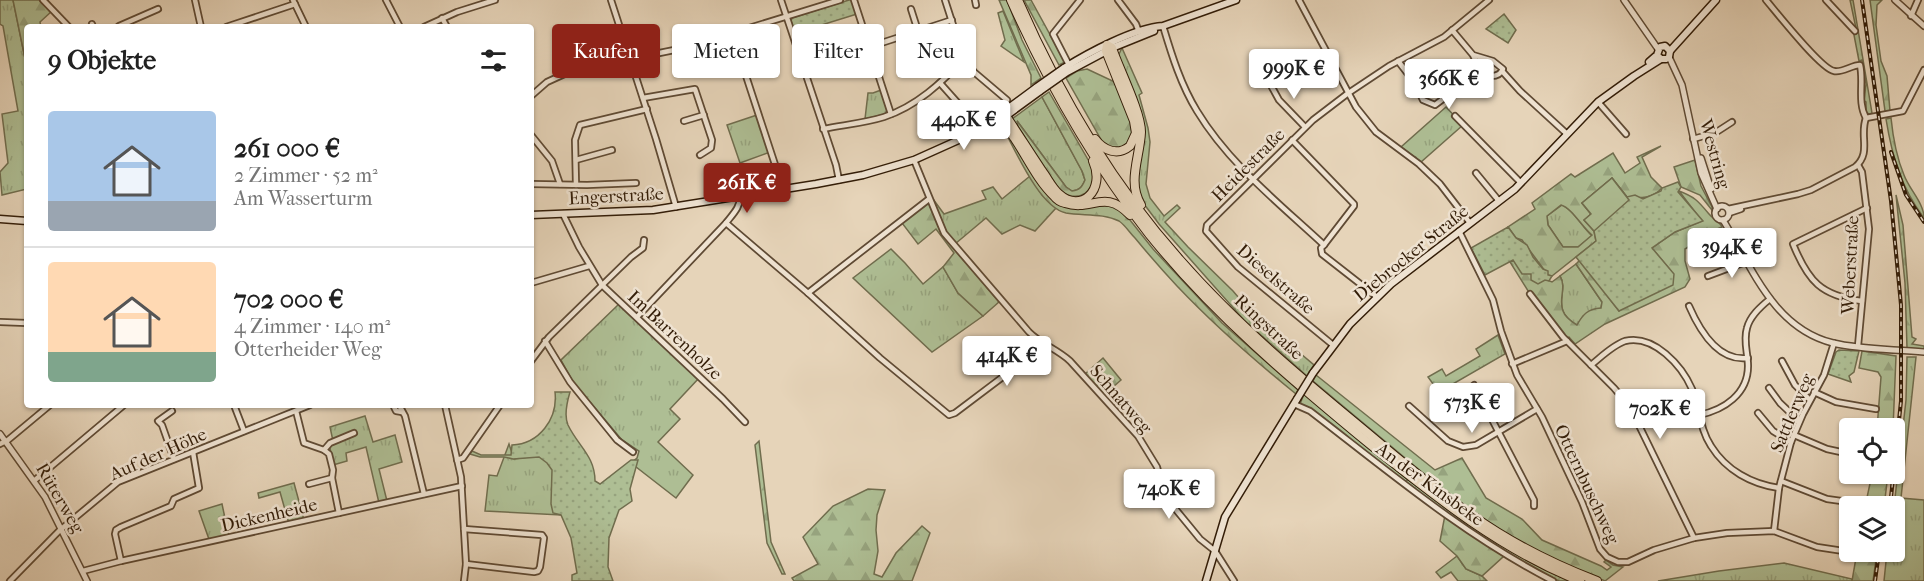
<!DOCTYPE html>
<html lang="de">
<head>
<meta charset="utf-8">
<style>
	:root { --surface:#fff; --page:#f6f6f6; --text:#222; --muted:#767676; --line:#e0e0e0; --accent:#8f2418 }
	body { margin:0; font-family:"IM FELL French Canon",serif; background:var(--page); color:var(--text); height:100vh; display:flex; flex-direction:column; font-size:22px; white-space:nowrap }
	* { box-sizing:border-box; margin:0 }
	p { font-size:20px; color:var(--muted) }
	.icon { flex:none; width:33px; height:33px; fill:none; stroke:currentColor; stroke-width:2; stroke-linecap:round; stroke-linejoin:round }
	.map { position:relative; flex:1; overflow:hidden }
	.sheet { position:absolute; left:24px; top:24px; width:510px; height:384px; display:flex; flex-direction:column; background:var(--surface); border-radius:6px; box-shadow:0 2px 4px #0004 }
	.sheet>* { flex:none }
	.top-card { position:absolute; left:552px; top:24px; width:570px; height:54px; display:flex; gap:12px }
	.tools { position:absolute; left:1839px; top:418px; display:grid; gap:12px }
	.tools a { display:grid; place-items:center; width:66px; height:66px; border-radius:6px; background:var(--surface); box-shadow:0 2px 4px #0004; font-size:30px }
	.price { position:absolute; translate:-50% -51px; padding:0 14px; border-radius:6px; background:#fff; color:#222; font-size:20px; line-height:39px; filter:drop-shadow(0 2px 3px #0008) }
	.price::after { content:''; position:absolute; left:50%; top:36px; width:18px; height:14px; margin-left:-9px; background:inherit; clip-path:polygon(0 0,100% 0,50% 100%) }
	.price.current { background:var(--accent); color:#fff }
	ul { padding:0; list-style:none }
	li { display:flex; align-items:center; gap:18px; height:150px; padding:0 24px }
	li+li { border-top:2px solid var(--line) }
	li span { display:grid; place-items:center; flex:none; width:168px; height:120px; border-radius:6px; color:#555 }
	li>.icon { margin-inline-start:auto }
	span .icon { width:72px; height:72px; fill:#fffc; stroke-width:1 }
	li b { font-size:26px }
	h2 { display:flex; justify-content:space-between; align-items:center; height:72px; padding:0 24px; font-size:26px }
	.chip { padding:0 21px; border-radius:6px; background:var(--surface); box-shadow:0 2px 4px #0004; font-size:21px; line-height:54px }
	.chip.current { background:var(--accent); color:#fff }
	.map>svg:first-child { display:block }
</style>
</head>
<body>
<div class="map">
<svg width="1924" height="581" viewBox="0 0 1924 581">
	<defs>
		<pattern id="grass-tufts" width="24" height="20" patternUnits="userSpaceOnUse" patternTransform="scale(1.5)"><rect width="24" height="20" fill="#aebe94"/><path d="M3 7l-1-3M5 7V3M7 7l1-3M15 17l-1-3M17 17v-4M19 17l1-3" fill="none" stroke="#96a37e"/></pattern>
		<pattern id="forest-firs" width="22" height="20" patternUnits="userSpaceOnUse" patternTransform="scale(1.5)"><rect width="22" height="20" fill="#aebe94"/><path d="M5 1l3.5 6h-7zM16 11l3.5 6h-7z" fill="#96a37e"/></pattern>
		<pattern id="park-dots" width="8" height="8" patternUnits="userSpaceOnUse" patternTransform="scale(1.5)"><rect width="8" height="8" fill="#aebe94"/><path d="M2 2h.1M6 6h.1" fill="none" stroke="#96a37e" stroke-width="1.8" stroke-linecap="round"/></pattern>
	</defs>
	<rect width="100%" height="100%" fill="#e6d4b9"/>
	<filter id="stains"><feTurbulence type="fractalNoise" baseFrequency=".00333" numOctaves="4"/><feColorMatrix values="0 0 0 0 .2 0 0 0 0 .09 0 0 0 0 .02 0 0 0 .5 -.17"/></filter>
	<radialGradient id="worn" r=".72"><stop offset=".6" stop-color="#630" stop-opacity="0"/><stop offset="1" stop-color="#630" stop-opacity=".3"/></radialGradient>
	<!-- grass -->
	<g fill="url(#grass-tufts)" stroke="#706d4e" stroke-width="1.5">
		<polygon points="0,0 13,0 27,68 27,189 2,195 0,172 8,163 2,114 18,111 3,26 0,24"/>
		<polygon points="1850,0 1853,0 1872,113 1870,114 1866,113 1866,102 1864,101 1866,84 1862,60 1859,61 1854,35 1857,33"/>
		<polygon points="1003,11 1024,62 1001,46 1005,40 998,13"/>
		<polygon points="1122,48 1142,93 1139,95 1148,128 1150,142 1146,184 1150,198 1164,216 1177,205 1180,208 1165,222 1188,247 1233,291 1250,311 1314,365 1307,376 1244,320 1159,224 1144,204 1138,190 1137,182 1143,143 1118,56"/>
		<polygon points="881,90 887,110 885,114 865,119 868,93 873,93"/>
		<path d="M1042 97 1082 171 1085 180C1082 187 1080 190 1072 191L1066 187 1018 122V127L1012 119Z"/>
		<polygon points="1446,107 1463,125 1421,162 1401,147"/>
		<polygon points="757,115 770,152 740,163 727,125"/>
		<path d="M1891 118C1893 138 1896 156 1904 175 1909 189 1924 203 1924 218 1901 188 1892 156 1886 119Z"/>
		<polygon points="1030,176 1042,195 1056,208 1035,231 1020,225 1002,234 986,218 955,244 945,231 933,199 944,214 986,199 982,191 993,187 1002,199"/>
		<path d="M1562 205C1572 208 1582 227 1592 236L1578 247H1563L1548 225 1547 216Z"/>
		<polygon points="891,249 905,263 923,284 943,267 958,293 983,316 932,352 853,278"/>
		<path d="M1576 264 1602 302 1601 308 1583 316 1577 326C1572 322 1565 317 1563 311 1558 299 1567 288 1560 276Z"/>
		<polygon points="619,304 699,378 670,409 680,419 658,442 693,475 676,498 631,463 637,458 639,451 622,440 573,382 561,360"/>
		<polygon points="1498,335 1505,354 1439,392 1428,377 1442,369 1446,376 1480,356 1476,349"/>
		<polygon points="1907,357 1916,357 1901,498 1924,500 1924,581 1884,581 1887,552 1894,552 1894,507 1906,400"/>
		<polygon points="365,416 373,442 395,435 402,462 379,469 387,501 379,503 366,447 346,453 347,461 333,465 330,448 333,441 330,427"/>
		<polygon points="509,444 514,459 544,455 564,467 561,515 485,511 489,475 497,476"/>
		<polygon points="1408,480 1426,492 1572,581 1559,581 1530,566 1477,533 1403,482"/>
		<polygon points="294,483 304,520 289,524 280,492 259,498 258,493"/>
		<polygon points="222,504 229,537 210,542 199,511"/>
		<polygon points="1457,556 1466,569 1482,576 1487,581 1458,581 1451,572 1441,578 1436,572"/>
		<polygon points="1784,563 1852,579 1852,581 1658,581 1719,571"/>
	</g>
	<!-- forest -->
	<g fill="url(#forest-firs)" stroke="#706d4e" stroke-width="1.5" fill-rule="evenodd">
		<polygon points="13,0 48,0 45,4 52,11 40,22 41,27 27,27 27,68"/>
		<polygon points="999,0 1007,0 1022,40 1041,78 1031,85 1031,75"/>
		<polygon points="1024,0 1031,0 1065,62 1059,65"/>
		<polygon points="1870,0 1882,0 1877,5 1876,25 1881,61 1887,76 1890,111 1885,111"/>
		<path d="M1087 69 1117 83C1122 97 1142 134 1125 145 1118 151 1110 148 1103 143L1066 78 1077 71Z"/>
		<path d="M1049 92 1094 170C1096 191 1080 203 1061 192L1018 127 1017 121 1066 187 1072 191C1080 190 1082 187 1085 180L1082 171 1042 97Z"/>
		<path d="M1002 126 1048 194 1097 204 1113 205 1126 215 1153 249 1222 323 1298 390 1296 394C1254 360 1214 325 1177 286 1163 271 1149 255 1135 238 1130 233 1125 225 1119 221 1103 213 1083 216 1066 213 1039 207 1015 149 1002 126Z"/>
		<path d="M1661 146 1642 157 1651 177 1662 188C1653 198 1641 199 1627 197L1612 178 1582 203 1591 214 1585 220 1594 231 1596 241 1552 276 1548 275 1522 240 1516 238 1508 227 1535 209 1532 203 1571 174 1575 177 1613 153 1625 173 1640 163 1637 157ZM1561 205C1572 208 1582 227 1592 235L1578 247H1563L1548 225 1547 216Z"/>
		<polygon points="1695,160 1701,186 1712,207 1712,210 1700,195 1681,187 1674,167"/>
		<path d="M1679 191C1695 197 1698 201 1709 214 1713 219 1719 221 1722 227L1700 236V240L1685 249V261L1690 279 1685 287 1605 324 1575 344 1569 337 1566 338 1530 294 1510 262 1513 260 1531 274 1552 282 1560 276C1567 288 1558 299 1563 311 1565 317 1572 322 1577 325 1583 314 1588 309 1601 308L1602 302 1576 264 1580 260 1619 311 1671 271 1652 248 1675 232 1702 221Z"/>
		<polygon points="1896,195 1903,225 1912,337 1916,339 1912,344 1924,346 1924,350 1907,348 1905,283"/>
		<polygon points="926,204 929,204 942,234 999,302 983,316 958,293 943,267 954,253 936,229 918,244 902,223"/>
		<polygon points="1862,351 1896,356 1893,429 1877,429 1881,377 1878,372 1859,368"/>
		<polygon points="1103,358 1121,380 1104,395 1085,374"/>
		<polygon points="1316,375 1435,470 1462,458 1486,498 1522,519 1542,540 1601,566 1607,570 1611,567 1604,562 1606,560 1613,565 1623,567 1605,581 1562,563 1518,541 1489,524 1447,493 1313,381"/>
		<polygon points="1304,394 1408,480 1403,482 1300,404"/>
		<polygon points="759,441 771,542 785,574 782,574 767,543 755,445"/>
		<polygon points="1872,474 1888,474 1884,507 1865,507"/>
		<polygon points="868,489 885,490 877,515 876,530 878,551 874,574 882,577 896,553 922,526 930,533 912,581 794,581 792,578 818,564 803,537 833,506"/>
		<polygon points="1445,515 1504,556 1482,576 1466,569 1457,556 1440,541"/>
		<polygon points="1857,552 1877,552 1873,581 1852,581"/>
	</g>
	<!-- park -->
	<g fill="url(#park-dots)" stroke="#706d4e" stroke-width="1.5">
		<polygon points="849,0 852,0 857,14 815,27 819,40 799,47 791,21 792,18"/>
		<polygon points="1504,14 1516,30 1508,43 1486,29"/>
		<polygon points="1612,178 1627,197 1635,195 1643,199 1661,191 1662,188 1678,182 1681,187 1678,192 1703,221 1675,232 1652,248 1674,274 1673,285 1619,311 1576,257 1596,241 1594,231 1584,220 1591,214 1582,203"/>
		<polygon points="1508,227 1516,238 1527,245 1533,257 1543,269 1548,271 1548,275 1552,276 1549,281 1545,280 1538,284 1531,280 1531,274 1522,274 1513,260 1485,275 1471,248"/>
		<polygon points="1839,350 1859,351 1854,372 1849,376 1851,382 1828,374 1836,352"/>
		<path d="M555 392H570C567 402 564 416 568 425 578 446 595 456 595 481L600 484 631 460H638L630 489 632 501 619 510 609 538 608 567 613 581H572V575L577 573 571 538 561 515 553 513 551 504 552 470 547 463 539 457 513 459 504 457H480L470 454 472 451 481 455H511L512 445C539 444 558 419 555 392Z"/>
	</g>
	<!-- pitch -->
	<polygon fill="#aebe94" stroke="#706d4e" stroke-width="1.5" points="1612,178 1629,200 1594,231 1584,220 1591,214 1582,203"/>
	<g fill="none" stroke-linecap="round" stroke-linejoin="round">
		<!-- minor casing -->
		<g stroke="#5f4a34" stroke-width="8">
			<g id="minor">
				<polyline points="43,0 69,27"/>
				<polyline points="195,0 201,27"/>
				<polyline points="293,0 306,27"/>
				<polyline points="386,0 400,27"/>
				<polyline points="611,0 656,139 676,207"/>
				<polyline points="781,0 836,165 839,180"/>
				<polyline points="854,0 891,114"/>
				<polyline points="945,0 964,59 974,72 1007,100"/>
				<polyline points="975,0 976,5"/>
				<polyline points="1118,0 1136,24 1139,32"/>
				<polyline points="1299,0 1356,107 1376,132 1419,164 1440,184 1470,223"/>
				<path d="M1766 0C1777 13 1821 69 1834 71 1842 73 1852 65 1860 65 1864 82 1857 102 1866 118"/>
				<polyline points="1826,0 1855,31"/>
				<polyline points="911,9 925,53"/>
				<polyline points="1911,16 1918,0"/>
				<polyline points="442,18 447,27"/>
				<polyline points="92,24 93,27"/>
				<polyline points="119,26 158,9"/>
				<path d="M1163 26C1172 56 1181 85 1197 111 1229 164 1280 204 1324 245L1321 248 1322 254 1377 297"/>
				<polyline points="226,27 295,4"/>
				<polyline points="424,27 457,12 495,0"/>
				<path d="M1452 30 1473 55 1480 70 1491 76C1497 76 1501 74 1503 69L1493 61 1473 55"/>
				<polyline points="732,33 783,189"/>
				<polyline points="834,42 864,31"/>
				<polyline points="869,47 952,20"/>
				<polyline points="1398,61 1415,83 1423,100 1435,105 1443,99 1439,93 1415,83"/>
				<polyline points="1069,65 1053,34 1080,0"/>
				<polyline points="1502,71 1520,91 1567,134"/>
				<polyline points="1269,75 1268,80 1279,100 1305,127"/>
				<polyline points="940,83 965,111"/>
				<polyline points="531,96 547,82 571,71 684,48 840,0"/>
				<polyline points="643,98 695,89 712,140 711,148 700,155"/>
				<polyline points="1598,102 1626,134"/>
				<polyline points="1455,116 1521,183"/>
				<polyline points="1866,118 1903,111 1924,70"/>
				<polyline points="684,121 704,115"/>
				<path d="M823 129C843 125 865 123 884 117 917 106 941 83 964 59"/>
				<polyline points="531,135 552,161 560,184"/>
				<polyline points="1693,139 1715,133 1732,122"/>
				<polyline points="1292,140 1354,204 1354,206 1324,245"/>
				<polyline points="576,160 612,150"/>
				<path d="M914 160 944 233 1029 332C1041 344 1057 349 1070 361L1138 436 1157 467 1164 493 1168 500 1200 539 1215 551 1234 581"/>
				<polyline points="1858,165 1862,172 1869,229 1858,346"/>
				<polyline points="1476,173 1499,201"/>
				<polyline points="531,184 587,185 636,183"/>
				<polyline points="576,185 575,140 580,125 647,109"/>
				<path d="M1728 209 1798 194 1811 190 1855 167C1872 153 1859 136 1866 118"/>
				<polyline points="1729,213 1741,209"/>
				<polyline points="563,214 579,247 602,285 723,399 745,422"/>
				<polyline points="726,223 808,293 880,358 949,415 955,413 1045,345"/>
				<polyline points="1459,231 1493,300 1501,331 1517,375 1542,417 1582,502 1600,549 1607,557 1618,562 1628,562 1654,550 1694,538 1727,533 1774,531 1817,547 1850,552"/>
				<polyline points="1708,276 1748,261"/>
				<polyline points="531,283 589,266"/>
				<polyline points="808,293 929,199"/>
				<polyline points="1530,294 1563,337 1614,388 1630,407 1694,538"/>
				<path d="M1862 301C1821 296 1808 281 1793 244L1867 208"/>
				<path d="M1689 306C1699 329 1718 362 1748 358"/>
				<path d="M637 317 726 223C732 215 741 207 740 196"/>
				<polyline points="0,322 27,323"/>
				<polyline points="545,341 570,382 617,440 633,452"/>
				<polyline points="1333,345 1238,267 1206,231 1207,225 1313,120 1347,94 1389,66 1444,37 1489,0"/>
				<polyline points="531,361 549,337 631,257 643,248 644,240"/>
				<polyline points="1782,361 1795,385 1810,400"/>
				<polyline points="1512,364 1567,341"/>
				<path d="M1591 365C1601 357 1613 345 1625 341 1654 334 1682 366 1692 389 1700 407 1699 428 1711 446 1726 470 1751 484 1779 488"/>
				<polyline points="1474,385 1534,500 1534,506"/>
				<polyline points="1769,388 1780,403 1799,421"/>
				<polyline points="1814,392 1836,402 1876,409"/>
				<path d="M1294 404 1310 411C1388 471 1465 536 1553 581"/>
				<polyline points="234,405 244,431"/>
				<polyline points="395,405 394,407 396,411 402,412"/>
				<polyline points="399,405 405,416 424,494"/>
				<polyline points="445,405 461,477 466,564 464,581"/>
				<polyline points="1409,406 1448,441 1463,447 1476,445 1537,409"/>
				<polyline points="172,411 158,421 162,425 174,459"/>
				<polyline points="296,411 304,443 324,450 329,454 333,470 332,478 339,513"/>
				<polyline points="1758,413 1773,431 1791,442"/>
				<path d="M1699 415C1724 410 1748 394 1748 366 1748 353 1743 341 1747 328 1750 316 1760 307 1770 299"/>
				<polyline points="1794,435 1827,449 1850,454"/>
				<polyline points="0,444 8,440 50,405"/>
				<polyline points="324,450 330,443 354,433"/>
				<polyline points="457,460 463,458 500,405"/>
				<polyline points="35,480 124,405"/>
				<polyline points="1781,481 1827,499 1863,504"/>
				<polyline points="309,484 332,478"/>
				<polyline points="464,529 542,535 544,538 540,567 538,571 534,572 466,564"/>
				<polyline points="1774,531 1779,488 1791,442 1803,414 1824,375 1834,343"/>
				<polyline points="121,561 115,534 116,530 121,527 171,506 174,499 199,488 193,452"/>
				<polyline points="83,571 121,561 462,486"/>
				<polyline points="10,581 59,531 118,482 310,405"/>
			</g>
		</g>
		<!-- tertiary casing -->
		<g stroke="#5f4a34" stroke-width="8">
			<g id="tertiary">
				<polyline points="1624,0 1658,49"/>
				<polyline points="1895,0 1924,26"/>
				<polyline points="1669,57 1682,85 1701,173 1717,209"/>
				<polyline points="1701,158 1711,189"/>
				<circle cx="1722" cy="213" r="7"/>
				<path d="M1723 220C1752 267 1773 328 1833 343 1862 350 1894 349 1924 352"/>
				<polyline points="0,434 45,497 87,581"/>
			</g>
		</g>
		<!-- secondary casing -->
		<g stroke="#321c07" stroke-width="9">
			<g id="secondary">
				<polyline points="1670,51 1716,0"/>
				<polyline points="1649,62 1657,55 1660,47 1665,46 1670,51 1669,57 1666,59 1661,59 1657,55"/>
				<path d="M1064 68C1088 53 1134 28 1163 26L1236 0"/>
				<polyline points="1067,72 1112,48 1154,31"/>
				<polyline points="999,115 1037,87"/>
				<polyline points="531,215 653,210 816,184 863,175 914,160 963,138 1006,116 1040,91"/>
				<polyline points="0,219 27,221"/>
				<polyline points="1313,373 1350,324 1391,284 1515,189 1598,102 1634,76 1661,59"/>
				<polyline points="1206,581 1225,517 1297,399"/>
			</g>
		</g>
		<!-- trunk casing -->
		<g stroke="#321c07" stroke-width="10">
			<g id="trunk">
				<path d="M1011 0C1048 83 1093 162 1149 234 1213 314 1293 381 1372 446 1437 498 1502 550 1580 581"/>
				<path d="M1018 0C1059 94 1112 184 1180 260 1237 325 1303 380 1370 435 1403 463 1437 491 1473 516 1511 543 1553 564 1597 581"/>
				<path d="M1095 139C1104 151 1118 156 1130 146L1136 133 1134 121 1106 51 1107 45 1112 48C1119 69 1141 112 1141 132 1140 157 1127 182 1141 205"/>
				<path d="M1093 161C1106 190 1081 214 1059 194 1052 188 1048 179 1042 171 1030 153 1018 134 1006 116L1003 114 1000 116C1003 124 1010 131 1015 139 1027 157 1038 181 1054 196 1057 200 1061 202 1065 203 1092 212 1104 188 1130 215"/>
			</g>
		</g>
		<!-- minor -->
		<use href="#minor" stroke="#efe3d2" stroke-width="4.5"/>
		<!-- tertiary -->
		<use href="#tertiary" stroke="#efe3d2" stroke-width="5"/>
		<!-- secondary -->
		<use href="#secondary" stroke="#efe3d2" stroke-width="6"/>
		<!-- trunk -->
		<use href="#trunk" stroke="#e6d4b9" stroke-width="8"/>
		<!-- rail casing -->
		<g stroke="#321c07" stroke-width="4">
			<g id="rail">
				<polyline points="1862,0 1891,201 1901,305 1901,401 1890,507"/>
				<polyline points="1891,152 1906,195 1924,222"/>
				<polyline points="1875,581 1879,552"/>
			</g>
		</g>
		<!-- rail -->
		<use href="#rail" stroke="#efe3d2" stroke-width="1.5" stroke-dasharray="4.5" stroke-linecap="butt"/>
		<!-- secondary-bridge casing -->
		<g stroke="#321c07" stroke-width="9" stroke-linecap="butt">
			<g id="secondary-bridge">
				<polyline points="1037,87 1064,68"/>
				<polyline points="1040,91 1067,72"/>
				<polyline points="1297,399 1313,373"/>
			</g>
		</g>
		<!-- secondary-bridge -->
		<use href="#secondary-bridge" stroke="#efe3d2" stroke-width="6"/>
	</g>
	<g text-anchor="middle" stroke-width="5" stroke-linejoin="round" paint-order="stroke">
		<!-- street labels -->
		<g font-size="18" fill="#321c07" stroke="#efe3d2">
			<text transform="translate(1715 154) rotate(74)" y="6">Westring</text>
			<text transform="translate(1248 165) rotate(-45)" y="6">Heidestraße</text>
			<text transform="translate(616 196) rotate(-3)" y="6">Engerstraße</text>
			<text transform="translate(1411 253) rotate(-39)" y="6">Diebrocker Straße</text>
			<text transform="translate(1850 265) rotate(-87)" y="6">Weberstraße</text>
			<text transform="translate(1276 279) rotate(41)" y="6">Dieselstraße</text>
			<text transform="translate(1269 327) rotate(43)" y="6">Ringstraße</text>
			<text transform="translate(675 335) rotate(43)" y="6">Im Barrenholze</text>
			<text transform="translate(1121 399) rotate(49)" y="6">Schnatweg</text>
			<text transform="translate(1792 413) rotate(-67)" y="6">Sattlerweg</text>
			<text transform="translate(158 454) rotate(-24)" y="6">Auf der Höhe</text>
			<text transform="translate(1430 484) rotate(36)" y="6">An der Kinsbeke</text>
			<text transform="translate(1587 484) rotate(65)" y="6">Otternbuschweg</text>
			<text transform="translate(60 498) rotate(60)" y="6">Rüterweg</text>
			<text transform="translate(269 515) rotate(-13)" y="6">Dickenheide</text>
		</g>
	</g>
	<rect width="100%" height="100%" filter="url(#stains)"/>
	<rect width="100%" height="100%" fill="url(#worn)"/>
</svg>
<div class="tools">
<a><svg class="icon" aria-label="locate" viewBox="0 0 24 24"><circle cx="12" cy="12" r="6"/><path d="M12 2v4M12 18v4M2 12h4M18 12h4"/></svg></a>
<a><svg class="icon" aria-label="layers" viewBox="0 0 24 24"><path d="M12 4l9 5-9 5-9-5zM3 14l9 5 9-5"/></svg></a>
</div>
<b class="price" style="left:1294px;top:100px">999K €</b>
<b class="price" style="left:1449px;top:110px">366K €</b>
<b class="price" style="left:964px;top:151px">440K €</b>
<b class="price current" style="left:747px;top:214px">261K €</b>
<b class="price" style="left:1732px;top:279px">394K €</b>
<b class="price" style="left:1007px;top:387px">414K €</b>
<b class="price" style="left:1472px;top:434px">573K €</b>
<b class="price" style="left:1660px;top:440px">702K €</b>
<b class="price" style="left:1169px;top:520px">740K €</b>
<div class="top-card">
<a class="chip current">Kaufen</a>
<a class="chip">Mieten</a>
<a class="chip">Filter</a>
<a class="chip">Neu</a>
</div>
<section class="sheet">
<h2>9 Objekte<svg class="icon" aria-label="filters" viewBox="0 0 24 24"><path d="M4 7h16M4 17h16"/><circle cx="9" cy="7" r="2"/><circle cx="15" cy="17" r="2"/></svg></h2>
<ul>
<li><span style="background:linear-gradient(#a9c7e8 75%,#9aa5b1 0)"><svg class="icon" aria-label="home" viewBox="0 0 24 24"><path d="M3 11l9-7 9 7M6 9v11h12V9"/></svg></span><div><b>261 000 €</b><p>2 Zimmer · 52 m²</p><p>Am Wasserturm</p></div></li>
<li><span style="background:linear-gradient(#ffd9b3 75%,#7fa58c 0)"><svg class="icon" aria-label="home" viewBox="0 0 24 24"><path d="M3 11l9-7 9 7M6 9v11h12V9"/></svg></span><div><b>702 000 €</b><p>4 Zimmer · 140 m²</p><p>Otterheider Weg</p></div></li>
</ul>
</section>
</div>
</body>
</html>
